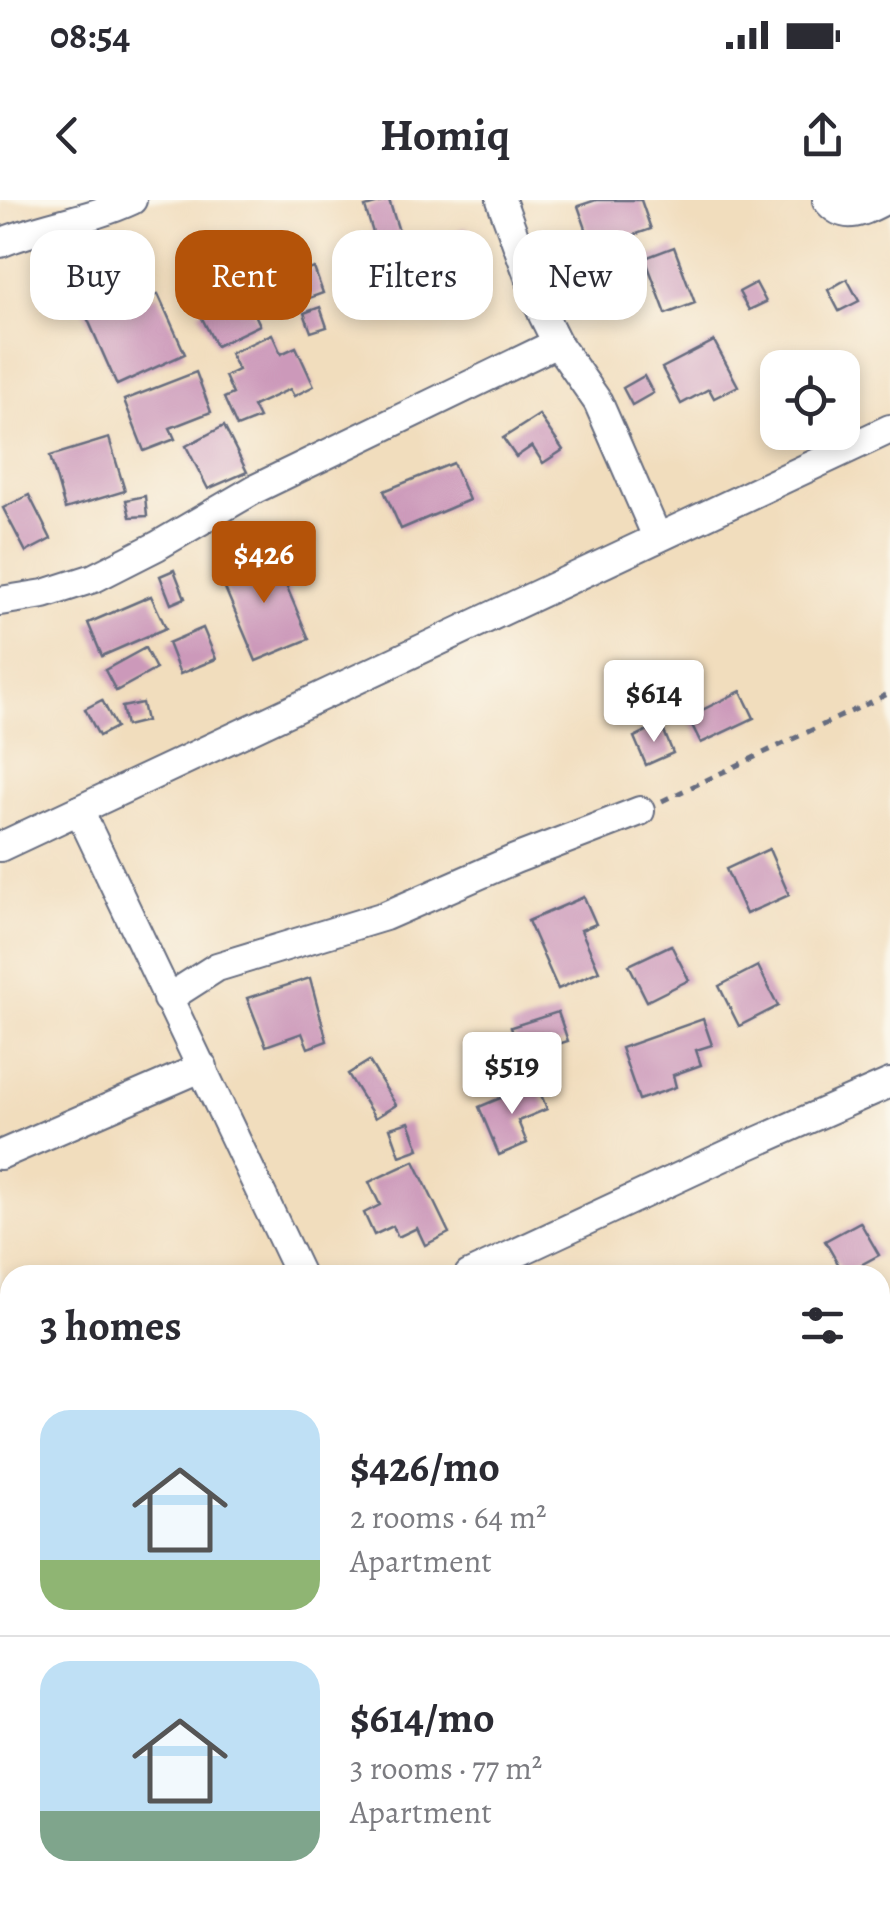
<!DOCTYPE html>
<html lang="en">
<head>
<meta charset="utf-8">
<style>
	:root { --surface:#fff; --page:#f2f2f3; --text:#2b2b33; --muted:#7c7c81; --line:#e1e1e2; --accent:#b45309 }
	body { margin:0; font-family:Alegreya,serif; background:var(--page); color:var(--text); height:100vh; display:flex; flex-direction:column; font-size:38px; white-space:nowrap }
	* { box-sizing:border-box; margin:0 }
	p { font-size:32px; color:var(--muted) }
	.icon { flex:none; width:55px; height:55px; fill:none; stroke:currentColor; stroke-width:2; stroke-linecap:round; stroke-linejoin:round }
	.map { position:relative; flex:1; overflow:hidden }
	.drawer { position:absolute; left:0px; top:1065px; width:890px; height:642px; display:flex; flex-direction:column; background:var(--surface); border-radius:30px 30px 0 0; box-shadow:0 5px 15px #0003 }
	.drawer>* { flex:none }
	.hud { position:absolute; left:30px; top:30px; width:830px; height:90px; display:flex; gap:20px }
	.controls { position:absolute; left:760px; top:150px; display:grid; gap:20px }
	.controls a { display:grid; place-items:center; width:100px; height:100px; border-radius:20px; background:var(--surface); box-shadow:0 5px 15px #0003; font-size:50px }
	.price { position:absolute; translate:-50% -85px; padding:0 22px; border-radius:10px; background:#fff; color:#222; font-size:32px; line-height:65px; filter:drop-shadow(0 2px 5px #0008) }
	.price::after { content:''; position:absolute; left:50%; top:60px; width:30px; height:22px; margin-left:-15px; background:inherit; clip-path:polygon(0 0,100% 0,50% 100%) }
	.price.on { background:var(--accent); color:#fff }
	ul { padding:0; list-style:none }
	li { display:flex; align-items:center; gap:30px; height:250px; padding:0 40px }
	li+li { border-top:2px solid var(--line) }
	li span { display:grid; place-items:center; flex:none; width:280px; height:200px; border-radius:30px; color:#555 }
	li>.icon { margin-inline-start:auto }
	span .icon { width:120px; height:120px; fill:#fffc; stroke-width:1 }
	li b { font-size:42px }
	h2 { display:flex; justify-content:space-between; align-items:center; height:120px; padding:0 40px; font-size:42px }
	.pill { padding:0 35px; border-radius:30px; background:var(--surface); box-shadow:0 5px 15px #0003; font-size:35px; line-height:90px }
	.pill.on { background:var(--accent); color:#fff }
	.status { display:flex; justify-content:space-between; align-items:center; height:70px; padding:0 50px; background:var(--surface); direction:ltr }
	.status svg { height:28px; fill:currentColor }
	header { display:flex; justify-content:space-between; align-items:center; height:130px; padding:0 40px; background:var(--surface); font-size:45px; font-weight:700 }
	.map>svg:first-child { display:block }
</style>
</head>
<body>
<div class="status"><b>08:54</b><svg viewBox="0 0 49 12"><path d="M0 12V9h3v3zM5 12V6h3v6zM10 12V3h3v9zM15 12V0h3v12zM26 1h20v11H26zM47 4h2v5h-2z"/></svg></div>
<header><svg class="icon" aria-label="back" viewBox="0 0 24 24"><path d="M15 5l-7 7 7 7"/></svg>Homiq<svg class="icon" aria-label="share" viewBox="0 0 24 24"><path d="M12 15V3M7 8l5-5 5 5M5 13v7h14v-7"/></svg></header>
<div class="map">
<svg width="890" height="1706" viewBox="0 0 890 1706">
	<rect width="100%" height="100%" fill="#fbf7ec"/>
	<filter id="ink" filterUnits="userSpaceOnUse"><feTurbulence type="fractalNoise" baseFrequency=".01" numOctaves="2"/><feDisplacementMap in="SourceGraphic" scale="20" xChannelSelector="R" yChannelSelector="G"/><feConvolveMatrix kernelMatrix="1 2 1 2 8 2 1 2 1" color-interpolation-filters="sRGB"/></filter>
	<filter id="wash" filterUnits="userSpaceOnUse"><feTurbulence type="fractalNoise" baseFrequency=".0048" numOctaves="4" result="noise"/><feDisplacementMap in="SourceGraphic" scale="40" xChannelSelector="R" yChannelSelector="G"/><feGaussianBlur stdDeviation="2.25" result="paint"/><feColorMatrix in="noise" values="0 0 0 0 0 0 0 0 0 0 0 0 0 0 0 0 0 1.4 0 .05"/><feComposite in="paint" operator="in"/></filter>
	<g filter="url(#wash)">
		<rect width="100%" height="100%" fill="#f1ddbd"/>
		<g id="blocks">
			<!-- building -->
			<g fill="#cc99ba">
				<polygon points="389,0 403,44 379,52 365,7"/>
				<polygon points="596,0 641,0 651,29 593,49 578,6"/>
				<polygon points="467,27 480,59 422,82 410,50"/>
				<polygon points="674,47 695,103 666,114 645,58"/>
				<polygon points="314,68 323,93 296,103 287,78"/>
				<polygon points="847,79 859,101 839,111 828,90"/>
				<polygon points="756,83 766,102 749,110 739,92"/>
				<polygon points="116,88 126,110 158,94 185,154 117,185 81,104"/>
				<polygon points="244,91 260,125 216,146 199,112"/>
				<polygon points="320,107 327,127 311,132 304,113"/>
				<polygon points="272,134 281,154 296,147 314,186 294,196 290,189 253,206 259,218 237,227 224,198 233,194 225,176 238,170 230,153"/>
				<polygon points="714,141 738,186 714,198 709,189 681,204 662,168"/>
				<polygon points="196,172 211,212 170,228 175,239 144,251 124,200"/>
				<polygon points="644,176 653,193 632,205 623,188"/>
				<polygon points="539,215 563,250 543,263 532,246 516,257 503,238"/>
				<polygon points="224,226 247,272 208,289 186,246"/>
				<polygon points="109,238 125,291 65,309 50,256"/>
				<polygon points="453,263 469,300 401,329 384,291"/>
				<polygon points="29,295 51,339 26,352 3,308"/>
				<polygon points="145,296 147,316 130,317 126,300"/>
				<polygon points="272,352 309,439 256,461 219,374"/>
				<polygon points="174,370 185,398 171,404 160,376"/>
				<polygon points="151,396 166,428 102,456 88,423"/>
				<polygon points="203,428 216,459 180,474 168,443"/>
				<polygon points="145,448 156,469 116,491 105,470"/>
				<polygon points="741,491 754,518 701,543 688,517"/>
				<polygon points="102,500 116,527 99,536 85,509"/>
				<polygon points="142,503 146,521 126,526 122,507"/>
				<polygon points="661,524 673,553 646,565 634,537"/>
				<polygon points="769,649 789,695 746,714 726,669"/>
				<polygon points="584,697 596,724 581,730 599,771 558,789 528,721"/>
				<polygon points="671,745 689,780 647,801 629,765"/>
				<polygon points="758,766 778,806 739,826 719,786"/>
				<polygon points="310,778 327,841 308,848 302,833 266,846 247,798"/>
				<polygon points="558,812 568,841 520,856 511,827"/>
				<polygon points="703,819 712,845 696,850 701,865 673,875 676,887 639,900 621,848"/>
				<polygon points="369,861 396,905 375,918 348,874"/>
				<polygon points="536,883 547,909 518,921 527,943 499,955 479,907"/>
				<polygon points="409,922 419,949 400,956 390,928"/>
				<polygon points="414,961 449,1033 425,1045 417,1028 398,1037 393,1026 374,1035 364,1013 380,1005 369,982"/>
				<polygon points="860,1022 879,1055 844,1074 825,1041"/>
				<polygon points="890,1672 890,1704 875,1706 868,1698 880,1698 880,1676"/>
				<polygon points="356,1698 378,1698 380,1706 360,1706"/>
				<polygon points="410,1698 425,1698 439,1706 405,1706"/>
			</g>
		</g>
	</g>
	<g filter="url(#ink)">
		<use href="#blocks" fill-opacity="0" stroke="#666c7f" stroke-width="2.5"/>
		<g fill="none" stroke-linecap="round" stroke-linejoin="round">
			<!-- minor casing -->
			<g stroke="#666c7f" stroke-width="32">
				<g id="minor">
					<polyline points="501,0 543,115 557,143 598,202 657,337"/>
					<path d="M827 0C845 23 863 11 885 0"/>
					<path d="M0 43C43 25 89 20 132 0"/>
					<polyline points="0,401 44,394 94,378 157,346 255,289 557,143"/>
					<polyline points="79,610 300,1075"/>
					<polyline points="0,647 890,229"/>
					<polyline points="167,799 217,767 385,716 515,659 640,611"/>
					<polyline points="0,955 203,867"/>
					<polyline points="469,1075 731,953 890,883"/>
					<polyline points="880,1229 890,1224"/>
					<polyline points="0,1519 10,1514"/>
					<polyline points="880,1545 890,1540"/>
					<polyline points="586,1698 590,1706"/>
					<polyline points="751,1698 755,1706"/>
					<polyline points="690,1706 700,1698"/>
				</g>
			</g>
			<!-- path -->
			<polyline stroke="#666c7f" stroke-width="5" stroke-dasharray="8 8" stroke-linecap="butt" points="662,601 890,493"/>
			<!-- minor -->
			<use href="#minor" stroke="#fff" stroke-width="28"/>
		</g>
	</g>
</svg>
<div class="controls">
<a><svg class="icon" aria-label="locate" viewBox="0 0 24 24"><circle cx="12" cy="12" r="6"/><path d="M12 2v4M12 18v4M2 12h4M18 12h4"/></svg></a>
</div>
<b class="price on" style="left:264px;top:406px">$426</b>
<b class="price" style="left:654px;top:545px">$614</b>
<b class="price" style="left:512px;top:917px">$519</b>
<div class="hud">
<a class="pill">Buy</a>
<a class="pill on">Rent</a>
<a class="pill">Filters</a>
<a class="pill">New</a>
</div>
<section class="drawer">
<h2>3 homes<svg class="icon" aria-label="filters" viewBox="0 0 24 24"><path d="M4 7h16M4 17h16"/><circle cx="9" cy="7" r="2"/><circle cx="15" cy="17" r="2"/></svg></h2>
<ul>
<li><span style="background:linear-gradient(#bfe0f5 75%,#8fb573 0)"><svg class="icon" aria-label="home" viewBox="0 0 24 24"><path d="M3 11l9-7 9 7M6 9v11h12V9"/></svg></span><div><b>$426/mo</b><p>2 rooms · 64 m²</p><p>Apartment</p></div></li>
<li><span style="background:linear-gradient(#bfe0f5 75%,#7fa58c 0)"><svg class="icon" aria-label="home" viewBox="0 0 24 24"><path d="M3 11l9-7 9 7M6 9v11h12V9"/></svg></span><div><b>$614/mo</b><p>3 rooms · 77 m²</p><p>Apartment</p></div></li>
</ul>
</section>
</div>
</body>
</html>
